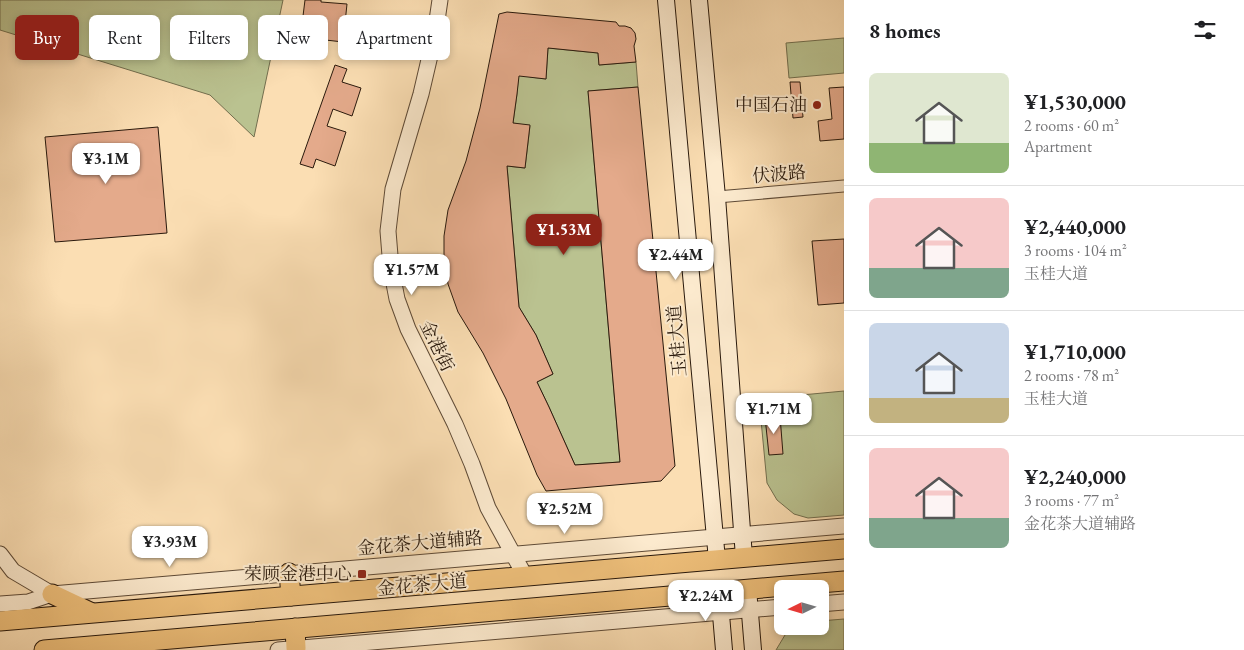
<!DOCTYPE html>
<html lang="en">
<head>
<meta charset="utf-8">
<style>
	:root { --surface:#fff; --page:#f6f6f6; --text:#202124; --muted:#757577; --line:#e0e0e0; --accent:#8f2418 }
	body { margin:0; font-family:"EB Garamond","Noto Serif SC",serif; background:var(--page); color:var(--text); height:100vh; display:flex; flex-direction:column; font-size:19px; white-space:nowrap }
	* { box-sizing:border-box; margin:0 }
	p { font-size:16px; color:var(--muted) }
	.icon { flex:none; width:28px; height:28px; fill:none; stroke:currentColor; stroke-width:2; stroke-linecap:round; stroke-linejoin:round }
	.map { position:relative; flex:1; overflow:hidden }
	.sheet { display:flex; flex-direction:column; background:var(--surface); width:400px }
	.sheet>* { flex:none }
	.banner { position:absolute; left:15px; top:15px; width:475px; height:45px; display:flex; gap:10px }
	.needle { width:32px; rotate:265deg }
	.tools { position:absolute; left:774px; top:580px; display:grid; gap:10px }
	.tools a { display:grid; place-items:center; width:55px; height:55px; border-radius:8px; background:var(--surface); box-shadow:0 2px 8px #0003; font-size:25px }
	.price { position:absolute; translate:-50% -42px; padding:0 11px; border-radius:10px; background:#fff; color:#222; font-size:16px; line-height:32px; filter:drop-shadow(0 1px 2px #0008) }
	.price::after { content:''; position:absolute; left:50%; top:30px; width:15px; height:11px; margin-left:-8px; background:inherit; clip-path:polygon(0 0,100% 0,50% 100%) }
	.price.selected { background:var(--accent); color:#fff }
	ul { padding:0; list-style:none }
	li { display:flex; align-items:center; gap:15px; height:125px; padding:0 25px }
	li+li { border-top:1px solid var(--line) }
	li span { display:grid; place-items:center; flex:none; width:140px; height:100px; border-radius:8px; color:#555 }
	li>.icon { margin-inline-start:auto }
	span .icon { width:60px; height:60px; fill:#fffc; stroke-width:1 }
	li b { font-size:21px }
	h2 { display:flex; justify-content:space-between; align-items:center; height:60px; padding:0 25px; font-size:21px }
	.pill { padding:0 18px; border-radius:8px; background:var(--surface); box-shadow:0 2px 8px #0003; font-size:18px; line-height:45px }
	.pill.selected { background:var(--accent); color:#fff }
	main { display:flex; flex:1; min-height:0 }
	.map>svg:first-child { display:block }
</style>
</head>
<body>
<main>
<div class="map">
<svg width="844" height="650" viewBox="0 0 844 650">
	<rect width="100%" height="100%" fill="#fbdeb3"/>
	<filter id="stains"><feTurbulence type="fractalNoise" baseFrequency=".004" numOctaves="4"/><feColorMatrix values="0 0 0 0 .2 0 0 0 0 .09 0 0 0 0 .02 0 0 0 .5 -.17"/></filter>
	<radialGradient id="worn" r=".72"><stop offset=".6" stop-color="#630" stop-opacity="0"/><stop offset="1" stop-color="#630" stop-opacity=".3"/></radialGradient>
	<!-- green -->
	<g fill="#bac290" stroke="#726e4e">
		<polygon points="0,0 283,0 254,137 210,95 0,30"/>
		<polygon points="844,38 844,73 789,78 786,43"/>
		<polygon points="548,48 598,53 599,65 636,62 638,87 588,91 620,462 575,465 549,407 537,382 553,374 536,335 519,307 507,166 525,168 530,126 513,123 517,94 519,69 530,77 546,79"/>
		<polygon points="844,391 844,515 808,518 794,514 777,500 767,483 759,399"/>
		<polygon points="844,619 844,650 776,650 785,635 796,626 820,626 820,621"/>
	</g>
	<!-- building -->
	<g fill="#e4aa8b" stroke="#29190c">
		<polygon points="305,0 321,0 321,2 347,4 343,42 317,39 316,49 299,48"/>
		<polygon points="507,12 616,22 619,26 625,26 631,28 635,33 636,39 634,46 636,62 599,65 598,53 548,48 546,79 519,76 517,94 513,123 530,125 525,168 507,166 519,307 536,335 553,374 537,382 549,407 575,465 620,462 588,91 638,87 675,466 661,481 546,491 537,475 506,399 483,353 458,312 448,284 444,259 444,236 448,210 466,161 480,108 499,14"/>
		<polygon points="335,65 347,69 342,82 361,88 352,116 333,109 327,126 346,132 335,166 316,159 313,168 300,164"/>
		<polygon points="790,82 800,82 803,117 793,118"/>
		<polygon points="844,87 844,139 820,141 818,121 832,119 829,88"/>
		<polygon points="158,127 167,233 55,242 45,137"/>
		<polygon points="844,239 844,303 818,305 812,241"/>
		<polygon points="780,416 783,454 769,455 765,417"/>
	</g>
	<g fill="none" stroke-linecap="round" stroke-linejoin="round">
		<!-- minor casing -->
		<g stroke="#5e4a36" stroke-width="13">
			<polyline id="minor" points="717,197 844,186"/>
		</g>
		<!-- tertiary casing -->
		<g stroke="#5e4a36" stroke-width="17">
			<g id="tertiary">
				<polyline points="440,0 435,34 421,94 393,189 388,231 391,268 397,299 408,329 455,424 472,464 488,508 525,576"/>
				<polyline points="0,554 13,571 52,594"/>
				<polyline points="0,604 28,602 52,594 844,526"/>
				<polyline points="820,604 844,602"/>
				<polyline points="278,650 782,607"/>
			</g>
		</g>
		<!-- secondary casing -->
		<g stroke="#29190c" stroke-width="18">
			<g id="secondary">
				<polyline points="666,0 717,560"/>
				<polyline points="699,0 717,197 744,557"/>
				<polyline points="748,589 753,650"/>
				<polyline points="719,591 724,650"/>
			</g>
		</g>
		<!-- primary casing -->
		<g stroke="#29190c" stroke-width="21">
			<g id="primary">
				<polyline points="289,573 291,596"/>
				<polyline points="52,594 90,612"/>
				<polyline points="0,621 844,549"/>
				<polyline points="295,628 296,648"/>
				<polyline points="44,650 844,581"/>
			</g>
		</g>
		<!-- minor -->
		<use href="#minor" stroke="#fceace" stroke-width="11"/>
		<!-- tertiary -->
		<use href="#tertiary" stroke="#fceace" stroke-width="15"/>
		<!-- secondary -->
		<use href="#secondary" stroke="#fceace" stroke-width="16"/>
		<!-- primary -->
		<use href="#primary" stroke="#eebf7a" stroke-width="19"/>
	</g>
	<!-- markers -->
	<g fill="#8f2418" stroke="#fceace" stroke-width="2">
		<circle cx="817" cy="105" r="5"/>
		<rect x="357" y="569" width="10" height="10" rx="2.5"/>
	</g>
	<g text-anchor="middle" stroke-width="4" stroke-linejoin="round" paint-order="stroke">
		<!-- poi labels -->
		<g font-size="18" fill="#29190c" stroke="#fceace" text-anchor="end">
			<text x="807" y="111">中国石油</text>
			<text x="352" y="580">荣顾金港中心</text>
		</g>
		<!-- street labels -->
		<g font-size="18" fill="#29190c" stroke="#fceace">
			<text transform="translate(779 174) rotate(-5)" y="6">伏波路</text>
			<text transform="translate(677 341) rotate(-95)" y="6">玉桂大道</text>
			<text transform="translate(437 346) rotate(64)" y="6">金港街</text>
			<text transform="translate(420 543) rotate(-5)" y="6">金花茶大道辅路</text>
			<text transform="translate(422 585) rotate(-5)" y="6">金花茶大道</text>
		</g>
	</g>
	<rect width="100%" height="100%" filter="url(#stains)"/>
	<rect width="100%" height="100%" fill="url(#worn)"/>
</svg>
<div class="tools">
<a><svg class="needle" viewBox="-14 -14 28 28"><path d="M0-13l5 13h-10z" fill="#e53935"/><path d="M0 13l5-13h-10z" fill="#757577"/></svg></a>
</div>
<b class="price" style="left:106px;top:185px">¥3.1M</b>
<b class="price selected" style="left:564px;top:256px">¥1.53M</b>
<b class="price" style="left:676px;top:281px">¥2.44M</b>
<b class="price" style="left:412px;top:296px">¥1.57M</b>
<b class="price" style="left:774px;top:435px">¥1.71M</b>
<b class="price" style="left:565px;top:535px">¥2.52M</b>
<b class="price" style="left:170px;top:568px">¥3.93M</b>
<b class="price" style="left:706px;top:622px">¥2.24M</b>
<div class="banner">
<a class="pill selected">Buy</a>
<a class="pill">Rent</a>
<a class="pill">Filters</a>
<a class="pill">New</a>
<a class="pill">Apartment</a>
</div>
</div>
<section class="sheet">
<h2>8 homes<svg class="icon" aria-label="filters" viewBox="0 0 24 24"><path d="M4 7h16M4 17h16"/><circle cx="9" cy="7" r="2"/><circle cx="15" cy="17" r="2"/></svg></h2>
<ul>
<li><span style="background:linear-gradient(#dfe7d0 70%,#8fb573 0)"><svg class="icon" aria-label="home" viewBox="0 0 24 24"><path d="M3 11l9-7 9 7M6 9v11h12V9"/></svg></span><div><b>¥1,530,000</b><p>2 rooms · 60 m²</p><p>Apartment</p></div></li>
<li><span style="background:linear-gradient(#f6c9c9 70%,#7fa58c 0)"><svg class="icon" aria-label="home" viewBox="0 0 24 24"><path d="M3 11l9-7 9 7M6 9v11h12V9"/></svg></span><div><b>¥2,440,000</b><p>3 rooms · 104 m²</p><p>玉桂大道</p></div></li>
<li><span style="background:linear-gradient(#c9d6e8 75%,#c2b280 0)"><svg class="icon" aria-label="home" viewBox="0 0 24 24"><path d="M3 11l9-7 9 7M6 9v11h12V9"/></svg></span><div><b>¥1,710,000</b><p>2 rooms · 78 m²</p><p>玉桂大道</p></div></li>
<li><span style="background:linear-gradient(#f6c9c9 70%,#7fa58c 0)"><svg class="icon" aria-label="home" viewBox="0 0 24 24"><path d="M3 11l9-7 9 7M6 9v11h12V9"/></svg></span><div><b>¥2,240,000</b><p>3 rooms · 77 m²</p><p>金花茶大道辅路</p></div></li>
</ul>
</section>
</main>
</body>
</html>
